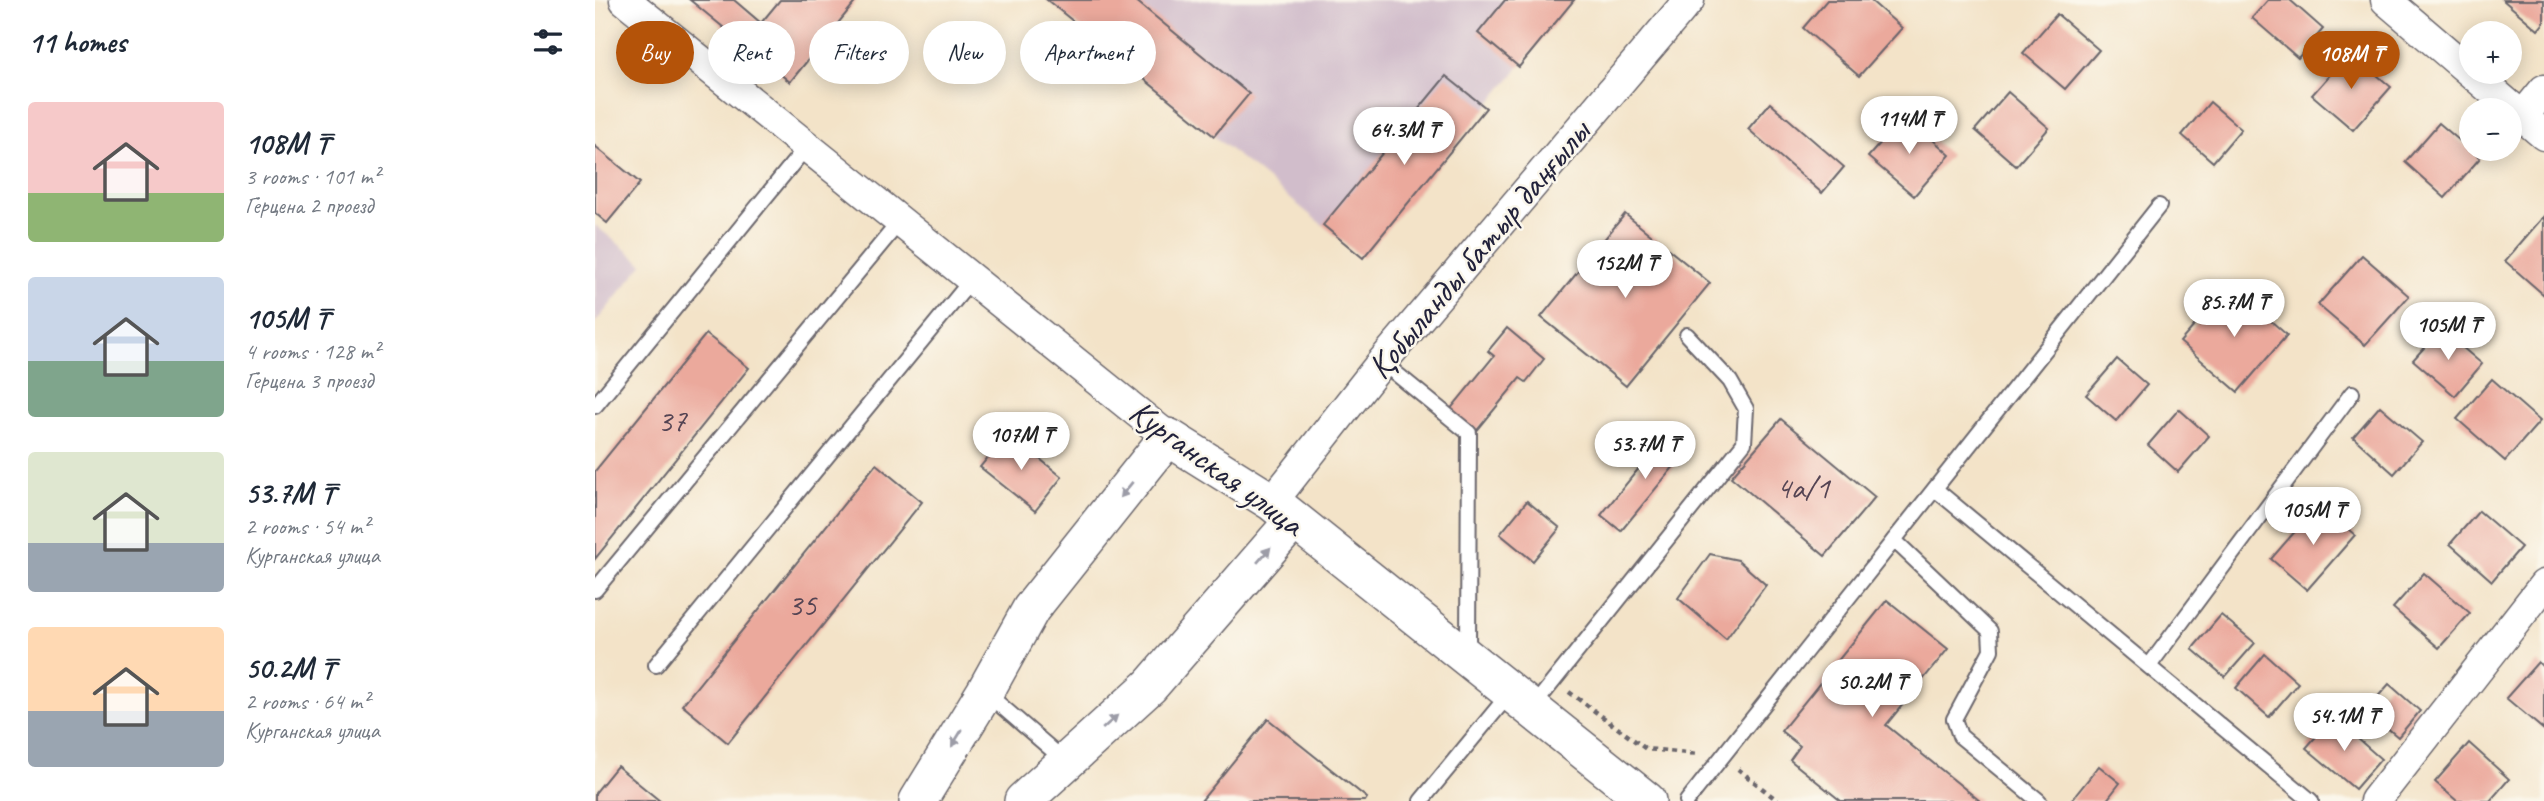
<!DOCTYPE html>
<html lang="en">
<head>
<meta charset="utf-8">
<style>
	:root { --surface:#fff; --page:#f6f6f7; --text:#1f2937; --muted:#747a83; --accent:#b45309 }
	body { margin:0; font-family:Caveat,sans-serif; background:var(--page); color:var(--text); height:100vh; display:flex; flex-direction:column; font-size:26px; white-space:nowrap }
	* { box-sizing:border-box; margin:0 }
	p { font-size:23px; color:var(--muted) }
	.icon { flex:none; width:38px; height:38px; fill:none; stroke:currentColor; stroke-width:2; stroke-linecap:round; stroke-linejoin:round }
	.map { position:relative; flex:1; overflow:hidden }
	.panel { display:flex; flex-direction:column; background:var(--surface); width:595px }
	.panel>* { flex:none }
	.guide { position:absolute; left:21px; top:21px; width:665px; height:63px; display:flex; gap:14px }
	.fabs { position:absolute; left:1864px; top:21px; display:grid; gap:14px }
	.fabs a { display:grid; place-items:center; width:63px; height:63px; border-radius:50%; background:var(--surface); box-shadow:0 4px 18px #0003; font-size:35px }
	.price { position:absolute; translate:-50% -60px; padding:0 16px; border-radius:24px; background:#fff; color:#222; font-size:23px; line-height:46px; filter:drop-shadow(0 2px 4px #0008) }
	.price::after { content:''; position:absolute; left:50%; top:42px; width:21px; height:16px; margin-left:-10px; background:inherit; clip-path:polygon(0 0,100% 0,50% 100%) }
	.price.current { background:var(--accent); color:#fff }
	ul { padding:0; list-style:none }
	li { display:flex; align-items:center; gap:21px; height:175px; padding:0 28px }
	li span { display:grid; place-items:center; flex:none; width:196px; height:140px; border-radius:7px; color:#555 }
	li>.icon { margin-inline-start:auto }
	span .icon { width:84px; height:84px; fill:#fffc; stroke-width:1 }
	li b { font-size:30px }
	h2 { display:flex; justify-content:space-between; align-items:center; height:84px; padding:0 28px; font-size:30px }
	.tag { padding:0 24px; border-radius:32px; background:var(--surface); box-shadow:0 4px 18px #0003; font-size:24px; line-height:63px }
	.tag.current { background:var(--accent); color:#fff }
	main { display:flex; flex:1; min-height:0 }
	.map>svg:first-child { display:block }
</style>
</head>
<body>
<main>
<section class="panel">
<h2>11 homes<svg class="icon" aria-label="filters" viewBox="0 0 24 24"><path d="M4 7h16M4 17h16"/><circle cx="9" cy="7" r="2"/><circle cx="15" cy="17" r="2"/></svg></h2>
<ul>
<li><span style="background:linear-gradient(#f6c9c9 65%,#8fb573 0)"><svg class="icon" aria-label="home" viewBox="0 0 24 24"><path d="M3 11l9-7 9 7M6 9v11h12V9"/></svg></span><div><b>108M ₸</b><p>3 rooms · 101 m²</p><p>Герцена 2 проезд</p></div></li>
<li><span style="background:linear-gradient(#c9d6e8 60%,#7fa58c 0)"><svg class="icon" aria-label="home" viewBox="0 0 24 24"><path d="M3 11l9-7 9 7M6 9v11h12V9"/></svg></span><div><b>105M ₸</b><p>4 rooms · 128 m²</p><p>Герцена 3 проезд</p></div></li>
<li><span style="background:linear-gradient(#dfe7d0 65%,#9aa5b1 0)"><svg class="icon" aria-label="home" viewBox="0 0 24 24"><path d="M3 11l9-7 9 7M6 9v11h12V9"/></svg></span><div><b>53.7M ₸</b><p>2 rooms · 54 m²</p><p>Курганская улица</p></div></li>
<li><span style="background:linear-gradient(#ffd9b3 60%,#9aa5b1 0)"><svg class="icon" aria-label="home" viewBox="0 0 24 24"><path d="M3 11l9-7 9 7M6 9v11h12V9"/></svg></span><div><b>50.2M ₸</b><p>2 rooms · 64 m²</p><p>Курганская улица</p></div></li>
</ul>
</section>
<div class="map">
<svg width="1949" height="801" viewBox="0 0 1949 801">
	<rect width="100%" height="100%" fill="#fbf7ec"/>
	<filter id="ink" filterUnits="userSpaceOnUse"><feTurbulence type="fractalNoise" baseFrequency=".0143" numOctaves="2"/><feDisplacementMap in="SourceGraphic" scale="14" xChannelSelector="R" yChannelSelector="G"/><feConvolveMatrix kernelMatrix="1 2 1 2 8 2 1 2 1" color-interpolation-filters="sRGB"/></filter>
	<filter id="wash" filterUnits="userSpaceOnUse"><feTurbulence type="fractalNoise" baseFrequency=".00686" numOctaves="4" result="noise"/><feDisplacementMap in="SourceGraphic" scale="28" xChannelSelector="R" yChannelSelector="G"/><feGaussianBlur stdDeviation="1.57" result="paint"/><feColorMatrix in="noise" values="0 0 0 0 0 0 0 0 0 0 0 0 0 0 0 0 0 1.4 0 .05"/><feComposite in="paint" operator="in"/></filter>
	<g filter="url(#wash)">
		<rect width="100%" height="100%" fill="#f3e3c8"/>
		<!-- industrial -->
		<g fill="#d1bdcb">
			<polygon points="452,0 979,0 768,258"/>
			<polygon points="0,225 48,264 0,323"/>
		</g>
		<g id="blocks">
			<!-- building -->
			<g fill="#eba99c">
				<polygon points="95,0 139,0 166,23 185,0 262,0 195,82"/>
				<polygon points="452,0 540,0 654,94 619,136"/>
				<polygon points="910,0 979,0 924,67 883,33"/>
				<polygon points="1232,0 1275,0 1307,28 1264,76 1208,28"/>
				<polygon points="1673,0 1695,0 1728,29 1703,58 1657,18"/>
				<polygon points="1908,0 1949,0 1949,23 1943,30"/>
				<polygon points="1462,14 1504,50 1470,89 1428,53"/>
				<polygon points="1755,52 1796,87 1758,130 1717,95"/>
				<polygon points="851,76 891,108 768,258 728,225"/>
				<polygon points="1413,92 1454,128 1421,166 1380,130"/>
				<polygon points="1615,102 1646,129 1618,162 1587,135"/>
				<polygon points="1175,103 1249,167 1227,193 1153,129"/>
				<polygon points="1310,115 1355,155 1319,196 1273,157"/>
				<polygon points="1844,123 1885,158 1850,198 1810,162"/>
				<polygon points="0,146 45,183 12,223 0,213"/>
				<polygon points="1030,214 1115,283 1031,386 946,317"/>
				<polygon points="1949,216 1949,295 1910,261"/>
				<polygon points="1767,255 1814,296 1770,345 1723,305"/>
				<polygon points="1635,285 1692,335 1643,392 1585,342"/>
				<polygon points="912,328 949,359 931,382 925,378 875,439 849,417 899,356 893,351"/>
				<polygon points="1846,329 1887,364 1860,396 1818,360"/>
				<polygon points="111,334 154,368 0,559 0,471"/>
				<polygon points="1522,359 1552,385 1521,421 1491,395"/>
				<polygon points="1897,379 1945,421 1910,461 1862,419"/>
				<polygon points="1785,406 1827,442 1799,474 1758,437"/>
				<polygon points="1584,409 1614,436 1583,472 1553,445"/>
				<polygon points="1186,419 1280,497 1230,556 1136,477"/>
				<polygon points="1074,431 1094,448 1026,531 1006,515"/>
				<polygon points="413,433 467,477 440,511 385,467"/>
				<polygon points="281,464 327,502 133,743 87,705"/>
				<polygon points="932,501 965,528 938,561 905,534"/>
				<polygon points="1724,504 1760,535 1712,590 1676,559"/>
				<polygon points="1884,511 1926,547 1897,581 1855,544"/>
				<polygon points="1115,554 1143,560 1171,585 1131,639 1083,598"/>
				<polygon points="1829,573 1875,613 1844,648 1798,608"/>
				<polygon points="1292,600 1353,649 1291,725 1385,801 1246,801 1195,760 1205,746 1186,731"/>
				<polygon points="1626,615 1660,643 1630,677 1597,649"/>
				<polygon points="1670,654 1703,683 1674,717 1641,688"/>
				<polygon points="1943,662 1949,668 1949,730 1911,698"/>
				<polygon points="1794,684 1825,711 1803,737 1771,710"/>
				<polygon points="1738,717 1786,759 1760,789 1711,748"/>
				<polygon points="673,719 772,798 770,801 606,801"/>
				<polygon points="1874,743 1914,779 1895,801 1862,801 1840,782"/>
				<polygon points="22,766 65,801 0,801 0,793"/>
				<polygon points="1504,766 1525,783 1511,801 1476,801"/>
			</g>
		</g>
	</g>
	<g filter="url(#ink)">
		<use href="#blocks" fill-opacity="0" stroke="#6b666c" stroke-width="2"/>
		<g fill="none" stroke-linecap="round" stroke-linejoin="round">
			<!-- service casing -->
			<g stroke="#6b666c" stroke-width="18">
				<g id="service">
					<polyline points="787,362 874,433 873,653"/>
					<polyline points="0,406 212,146"/>
					<polyline points="1340,489 1716,801"/>
					<polyline points="1299,540 1395,631 1396,650 1359,719 1365,736 1444,801"/>
					<polyline points="0,590 306,220"/>
					<polyline points="61,665 378,278"/>
					<polyline points="1554,666 1757,393"/>
					<polyline points="390,692 470,761"/>
					<polyline points="937,708 1149,443 1151,409 1135,381 1092,335"/>
					<polyline points="826,801 915,693"/>
					<polyline points="1092,801 1564,206"/>
				</g>
			</g>
			<!-- minor casing -->
			<g stroke="#6b666c" stroke-width="33">
				<g id="minor">
					<polyline points="30,0 573,437"/>
					<polyline points="1791,0 1949,135"/>
					<polyline points="1927,117 1949,90"/>
					<polyline points="677,502 787,362 1094,0"/>
					<polyline points="1780,801 1949,585"/>
				</g>
			</g>
			<!-- tertiary casing -->
			<g stroke="#6b666c" stroke-width="40">
				<g id="tertiary">
					<polyline points="323,801 390,692 436,609 573,437 677,502 1052,801"/>
					<polyline points="428,801 555,686 699,520"/>
				</g>
			</g>
			<!-- path -->
			<g stroke="#6b666c" stroke-width="4.5" stroke-dasharray="5 5" stroke-linecap="butt">
				<polyline points="974,692 1051,749 1104,754"/>
				<polyline points="1143,769 1183,801"/>
			</g>
			<!-- service -->
			<use href="#service" stroke="#fff" stroke-width="14"/>
			<!-- minor -->
			<use href="#minor" stroke="#fff" stroke-width="30"/>
			<!-- tertiary -->
			<use href="#tertiary" stroke="#fff" stroke-width="37"/>
		</g>
		<!-- one-way arrows -->
		<defs><path id="oneway-solid" d="M-6-.8H1V-3.2L6.5 0L1 3.2V.8H-6Z" transform="scale(1.75)"/></defs>
		<g fill="#9c9ca7">
			<use href="#oneway-solid" transform="translate(531 490) rotate(129)"/>
			<use href="#oneway-solid" transform="translate(669 555) rotate(-49)"/>
			<use href="#oneway-solid" transform="translate(515 722) rotate(-42)"/>
			<use href="#oneway-solid" transform="translate(362 738) rotate(122)"/>
		</g>
	</g>
	<g text-anchor="middle" stroke-width="5" stroke-linejoin="round" paint-order="stroke">
		<!-- number labels -->
		<g font-size="32" fill="#544453">
			<text x="77" y="431">37</text>
			<text x="1208" y="498">4а/1</text>
			<text x="207" y="615">35</text>
		</g>
		<!-- street labels -->
		<g font-size="35" fill="#22223b" stroke="#fbf7ec">
			<text transform="translate(883 249) rotate(-50)" y="12">Қобыланды батыр даңғылы</text>
			<text transform="translate(622 467) rotate(36)" y="12">Курганская улица</text>
		</g>
	</g>
</svg>
<div class="fabs">
<a>+</a>
<a>−</a>
</div>
<b class="price current" style="left:1756px;top:91px">108M ₸</b>
<b class="price" style="left:1314px;top:156px">114M ₸</b>
<b class="price" style="left:809px;top:167px">64.3M ₸</b>
<b class="price" style="left:1030px;top:300px">152M ₸</b>
<b class="price" style="left:1639px;top:339px">85.7M ₸</b>
<b class="price" style="left:1853px;top:362px">105M ₸</b>
<b class="price" style="left:426px;top:472px">107M ₸</b>
<b class="price" style="left:1050px;top:481px">53.7M ₸</b>
<b class="price" style="left:1718px;top:547px">105M ₸</b>
<b class="price" style="left:1277px;top:719px">50.2M ₸</b>
<b class="price" style="left:1749px;top:753px">54.1M ₸</b>
<div class="guide">
<a class="tag current">Buy</a>
<a class="tag">Rent</a>
<a class="tag">Filters</a>
<a class="tag">New</a>
<a class="tag">Apartment</a>
</div>
</div>
</main>
</body>
</html>
